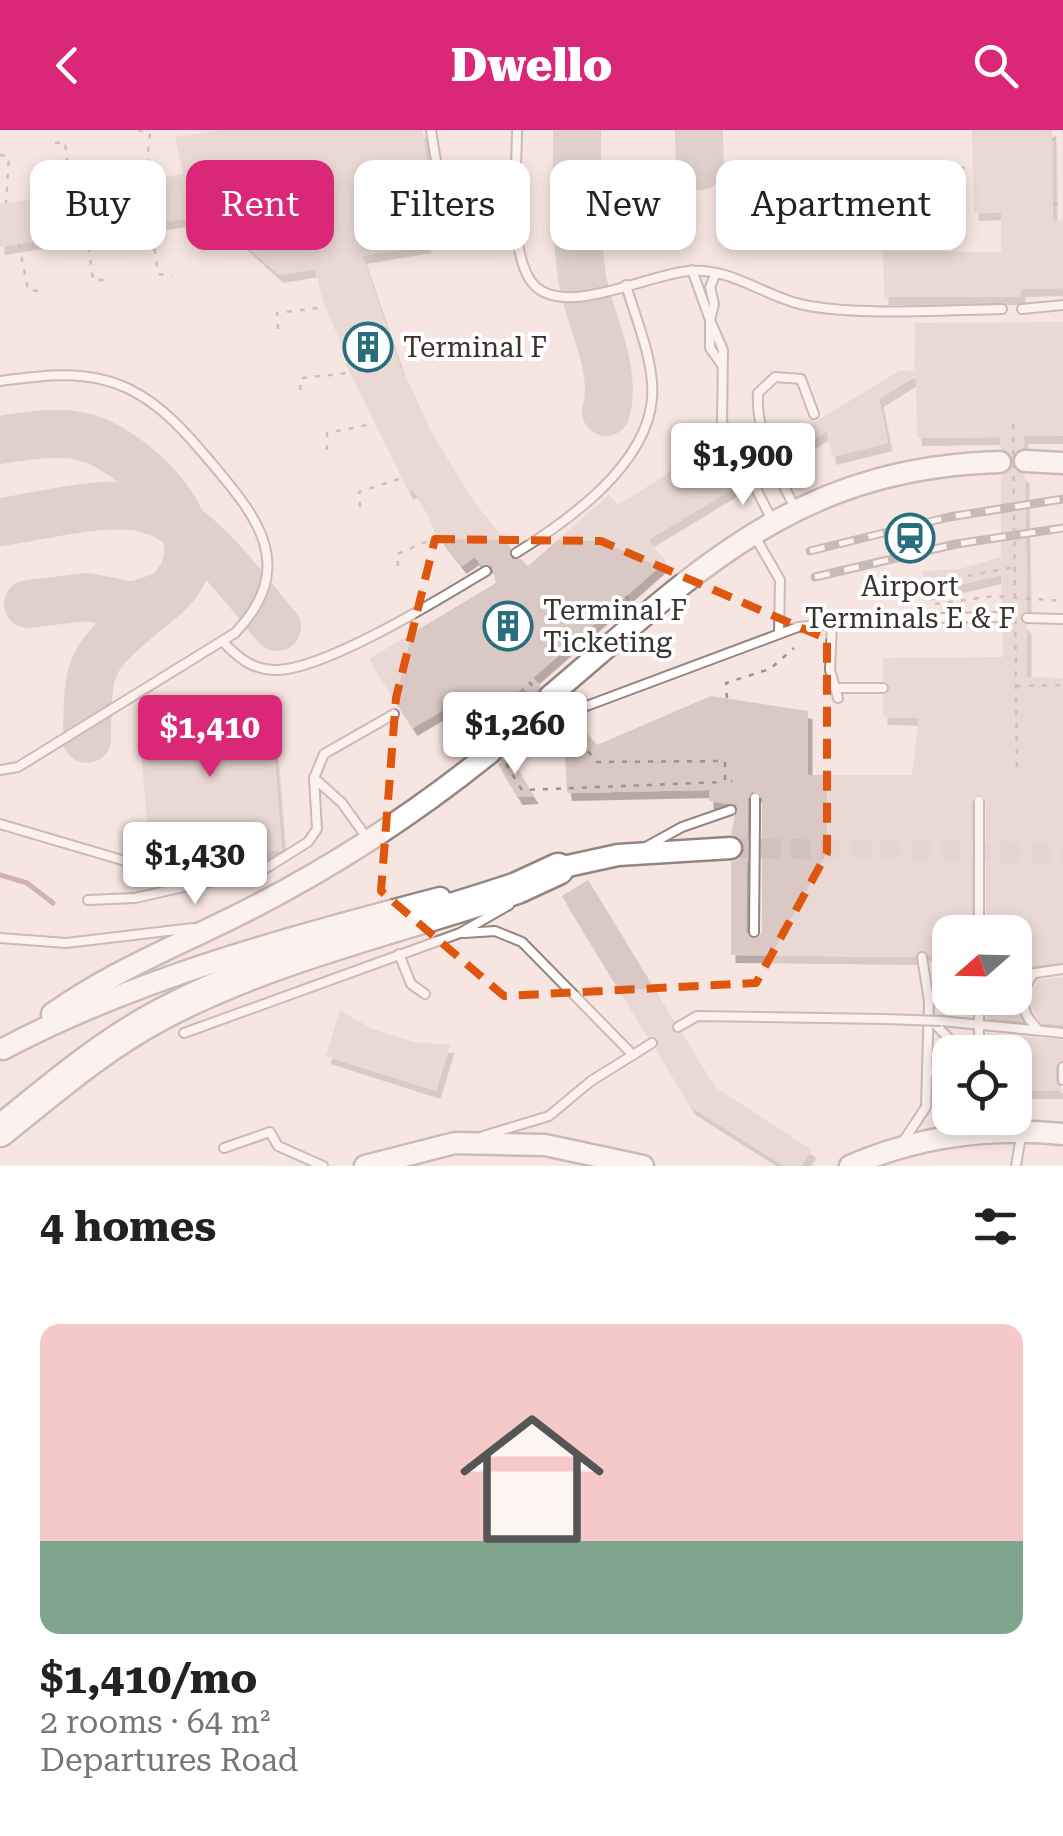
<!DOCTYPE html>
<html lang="en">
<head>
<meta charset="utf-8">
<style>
	:root { --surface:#fff; --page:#f2f2f2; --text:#222; --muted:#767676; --accent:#db2777 }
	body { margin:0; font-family:"Roboto Serif",serif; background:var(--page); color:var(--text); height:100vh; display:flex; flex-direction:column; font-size:38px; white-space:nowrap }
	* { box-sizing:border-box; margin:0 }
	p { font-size:32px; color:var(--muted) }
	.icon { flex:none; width:55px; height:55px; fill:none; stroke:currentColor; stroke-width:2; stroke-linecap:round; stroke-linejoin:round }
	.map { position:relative; height:1036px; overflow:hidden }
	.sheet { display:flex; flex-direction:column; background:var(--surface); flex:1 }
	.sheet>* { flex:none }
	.hud { position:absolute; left:30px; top:30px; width:1005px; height:90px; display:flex; gap:20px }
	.needle { width:65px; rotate:250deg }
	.buttons { position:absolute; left:932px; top:785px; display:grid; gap:20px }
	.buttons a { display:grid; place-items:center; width:100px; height:100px; border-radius:20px; background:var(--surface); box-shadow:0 5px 15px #0003; font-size:50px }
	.price { position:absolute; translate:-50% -85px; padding:0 22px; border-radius:10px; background:#fff; color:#222; font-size:32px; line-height:65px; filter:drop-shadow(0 2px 5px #0008) }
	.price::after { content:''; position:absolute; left:50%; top:60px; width:30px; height:22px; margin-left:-15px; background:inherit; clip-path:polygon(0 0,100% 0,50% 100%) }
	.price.selected { background:var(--accent); color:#fff }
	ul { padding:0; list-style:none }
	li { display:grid; align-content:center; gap:20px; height:530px; padding:0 40px }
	li span { display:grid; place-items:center; height:310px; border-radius:20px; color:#555 }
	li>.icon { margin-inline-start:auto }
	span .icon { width:180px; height:180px; fill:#fffc; stroke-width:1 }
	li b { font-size:42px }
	h2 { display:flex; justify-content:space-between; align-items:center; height:120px; padding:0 40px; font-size:42px }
	.chip { padding:0 35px; border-radius:20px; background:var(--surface); box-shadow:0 5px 15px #0003; font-size:35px; line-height:90px }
	.chip.selected { background:var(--accent); color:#fff }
	header { display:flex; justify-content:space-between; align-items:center; height:130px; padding:0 40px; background:var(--accent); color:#fff; font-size:45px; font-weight:800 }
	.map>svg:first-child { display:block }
</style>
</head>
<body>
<header><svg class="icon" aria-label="back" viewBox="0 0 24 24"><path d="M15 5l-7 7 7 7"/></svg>Dwello<svg class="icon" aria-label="search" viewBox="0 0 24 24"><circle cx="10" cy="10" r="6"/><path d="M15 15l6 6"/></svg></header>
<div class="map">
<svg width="1063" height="1036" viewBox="0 0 1063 1036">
	<defs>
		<filter id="shadow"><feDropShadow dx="4.5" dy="8" stdDeviation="0" flood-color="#0004"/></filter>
	</defs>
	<rect width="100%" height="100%" fill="#f7e5e1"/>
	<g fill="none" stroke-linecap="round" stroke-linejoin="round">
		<!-- stream -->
		<polyline stroke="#9d766c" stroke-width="5" points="0,745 27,753 53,773"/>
		<!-- taxiway -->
		<g stroke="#c4b6b2" stroke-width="48">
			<path d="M577 0C577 49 575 99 582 147 589 191 618 237 606 282"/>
			<polyline points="699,0 700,36"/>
			<path d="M0 310C28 306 56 300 84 307 129 318 207 390 184 441 177 458 161 469 148 480 88 530 88 532 87 609"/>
			<path d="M0 392C42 386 88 373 131 376 194 381 239 454 277 497"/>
			<polyline points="28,474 87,467 133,476 166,465"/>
		</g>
	</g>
	<!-- building -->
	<g fill="#d9c8c3" fill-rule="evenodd" filter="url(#shadow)">
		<polygon points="219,0 422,0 434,71 418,74 427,115 362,126 400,236 427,296 475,373 511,418 512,429 521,429 528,436 609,365 618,375 719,311 744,352 648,410 666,431 533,548 541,556 537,562 530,565 523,557 487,589 495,600 490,608 484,610 460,570 413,598 369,529 496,453 492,436 481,435 475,427 462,436 429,392 432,390 413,360 409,362 345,233 349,232 323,172 315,139 279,145 236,106 193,112 188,88 0,117 0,74 183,44 175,7"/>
		<polygon points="972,0 1052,0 1053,91 1063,90 1063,158 1021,159 1021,167 884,167 883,121 1001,122 1001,82 974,83"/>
		<polygon points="1063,192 1063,306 1024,306 1024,317 1012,327 1000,318 1000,307 917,308 916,246 879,269 888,313 832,327 827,301 780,330 775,316 899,241 914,240 915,193"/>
		<path d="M1013 337 1025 345 1027 481 1020 489 1027 496V547L1063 548V832L1015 838V802H986V671L980 664 972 671V802H950V827H930L922 820 915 827 731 825V732L739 729 745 718 742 710 731 704 737 675 709 671V660L567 663 565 622 571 617 559 597 561 590 580 595 597 615 711 566 808 581V645H912L919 588 883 587V566L890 557 883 550V528L1003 527 1002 494 1009 486 1002 480 1001 445 926 463 923 441 959 439 1001 427V346ZM752 661 762 668V802L755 809 746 802 748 668Z"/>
		<polygon points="270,570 282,720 150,730 138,580"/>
		<polygon points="508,623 534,666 518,667 498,634"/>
		<polygon points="588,750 674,891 672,902 682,903 715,957 812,1020 801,1036 784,1036 691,977 656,919 659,910 648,907 562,766"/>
		<polygon points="1063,847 1063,895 1042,893 1031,876 1033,861 1038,850"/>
		<polygon points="1015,853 1020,853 1016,872 1022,891 986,888 986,868 1015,868"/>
		<polygon points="340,880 372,899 414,912 450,915 436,961 326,926"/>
		<polygon points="986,903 1063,910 1063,930 1056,937 1056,953 1063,961 1015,961 1015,922 986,922"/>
	</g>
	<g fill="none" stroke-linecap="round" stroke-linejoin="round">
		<!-- tertiary-tunnel -->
		<polyline stroke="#d1c1be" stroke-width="20" stroke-dasharray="20 10" stroke-linecap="butt" points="731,718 1063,723"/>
		<!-- service casing -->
		<g stroke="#958581" stroke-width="12">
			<g id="service">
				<path d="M431 0C441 61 442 104 518 75"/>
				<path d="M517 0C517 39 507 128 535 156 567 187 649 144 689 141 731 137 765 167 804 175 859 186 945 180 1002 179"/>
				<polyline points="692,140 710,190 710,218 722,235"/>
				<polyline points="716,143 710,157 714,174 710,190 723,220 722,292 772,390"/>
				<polyline points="1022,179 1063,175"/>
				<path d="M0 251C44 245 87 239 129 259 162 275 186 303 209 330 257 387 299 436 235 503L18 637 0 640"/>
				<path d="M795 378C778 345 755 301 758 263L775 247 801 249 814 284"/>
				<polyline points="754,405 780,450 779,503"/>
				<path d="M516 423C568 391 646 336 652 269 655 232 636 190 626 155"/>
				<polyline points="1027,488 1063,489"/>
				<polyline points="832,493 830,540 838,568"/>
				<path d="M222 511C238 527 250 539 274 540 322 542 443 467 486 441"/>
				<polyline points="835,558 883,558"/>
				<polyline points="565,584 798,497 879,489 1002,487"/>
				<polyline points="513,611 554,591"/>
				<polyline points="314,648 342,673 367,708"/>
				<polyline points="0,694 200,753 252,747 308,712 317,699 314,648 324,624 394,584"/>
				<polyline points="644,718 682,697 731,680"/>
				<polyline points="88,770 135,768 197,754"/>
				<polyline points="754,802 755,687"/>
				<polyline points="979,802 979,696"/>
				<polyline points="464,803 495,801 522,812 633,925"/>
				<polyline points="0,808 66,813 193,798"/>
				<polyline points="399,824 411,854 425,864"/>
				<path d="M1033 844C1020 863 1019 881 1036 897"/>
				<polyline points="1015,846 1063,839"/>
				<polyline points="931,890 962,922"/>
				<polyline points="941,891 1063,903"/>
				<polyline points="678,897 697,886 884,889"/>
				<polyline points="184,903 460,803 509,775"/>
				<polyline points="979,922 979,868"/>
				<polyline points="1063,937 1063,950"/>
				<polyline points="927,941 950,940"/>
				<polyline points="483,1006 549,986 591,951 652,913"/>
				<polyline points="904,1010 926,977 929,871 922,827"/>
				<polyline points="224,1018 270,1002 278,1016 323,1036"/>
				<polyline points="1016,1036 1021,1006"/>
			</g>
		</g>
		<!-- tertiary casing -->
		<g stroke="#958581" stroke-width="25">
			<g id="tertiary">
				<polyline points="1025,331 1063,333"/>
				<path d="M550 566C698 441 794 338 1000 332"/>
				<polyline points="503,611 539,575"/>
				<polyline points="545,741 618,725 731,718"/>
				<path d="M52 884C111 842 176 816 240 784 330 739 413 685 491 622"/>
				<path d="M3 919C139 847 291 807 440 768"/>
				<polyline points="365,1036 455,1013 545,1015 643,1036"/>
				<path d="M850 1036C918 1006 990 997 1063 1004"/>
			</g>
		</g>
		<!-- motorway casing -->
		<g stroke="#958581" stroke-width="35">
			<path id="motorway" d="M0 1001C52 959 103 915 162 884 269 827 402 797 517 758L558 739"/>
		</g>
		<!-- path -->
		<g stroke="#9e918e" stroke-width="2.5" stroke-dasharray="5 8" stroke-linecap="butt">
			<polyline points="138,0 150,3 145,51"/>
			<polyline points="1052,10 1063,2"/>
			<polyline points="55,13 65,12 71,63"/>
			<polyline points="0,25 9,27 6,73"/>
			<polyline points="866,71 867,64 944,38 973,38"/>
			<polyline points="1053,74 1063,74"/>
			<polyline points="151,93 158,144 172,146"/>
			<polyline points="87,104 93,150 106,150"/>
			<polyline points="19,114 28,160 39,161"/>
			<polyline points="278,199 277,183 325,177"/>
			<polyline points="300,260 301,248 349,243"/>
			<polyline points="1059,306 1059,307"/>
			<polyline points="327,320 327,303 373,294"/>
			<polyline points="360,377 359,362 402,348"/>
			<polyline points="398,436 397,424 440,406"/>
			<polyline points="626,466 629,470"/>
			<polyline points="911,473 907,457 1015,437"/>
			<polyline points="935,474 993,466 1063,471"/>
			<polyline points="613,478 616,481"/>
			<polyline points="571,514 575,518"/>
			<polyline points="1016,556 1063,555"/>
			<polyline points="727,568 726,553 770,539 794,518"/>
		</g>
		<!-- service -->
		<use href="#service" stroke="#fff" stroke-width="8"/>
		<!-- tertiary -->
		<use href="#tertiary" stroke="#fff" stroke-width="20"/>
		<!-- motorway -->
		<use href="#motorway" stroke="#fff" stroke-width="30"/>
		<!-- rail casing -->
		<g stroke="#928683" stroke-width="9">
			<g id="rail">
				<polyline points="810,421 949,387 1063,369"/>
				<polyline points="815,447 956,414 1063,398"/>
			</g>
		</g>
		<!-- rail -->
		<use href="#rail" stroke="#fff" stroke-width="5" stroke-dasharray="15" stroke-linecap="butt"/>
		<!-- service-bridge casing -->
		<g stroke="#958581" stroke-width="12" stroke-linecap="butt">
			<g id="service-bridge">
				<polyline points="755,687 755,668"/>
				<polyline points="979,696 979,671"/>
				<polyline points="884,889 941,891"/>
			</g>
		</g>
		<!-- path-bridge -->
		<g stroke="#9e918e" stroke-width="2.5" stroke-dasharray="5 8" stroke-linecap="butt">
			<polyline points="1013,294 1017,643"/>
			<polyline points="529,552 597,632 725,631 725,652 732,651"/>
			<polyline points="465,567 522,660 725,652"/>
		</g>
		<!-- service-bridge -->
		<use href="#service-bridge" stroke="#fff" stroke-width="8"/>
	</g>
	<!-- marked area -->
	<path d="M0 0H1063V1036H0ZM435 409 601 411 827 509V723L756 853 504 866 381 761 396 568Z" fill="#f7e5e1" fill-opacity=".55" fill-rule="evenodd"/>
	<path fill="none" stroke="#df570e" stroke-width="8" stroke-dasharray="20 12" stroke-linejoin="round" d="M435 409 601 411 827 509V723L756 853 504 866 381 761 396 568Z"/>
	<!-- icons -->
	<defs>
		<g id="building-ring" transform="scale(2.5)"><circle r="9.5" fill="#fff" stroke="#296e7d" stroke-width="1.5"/><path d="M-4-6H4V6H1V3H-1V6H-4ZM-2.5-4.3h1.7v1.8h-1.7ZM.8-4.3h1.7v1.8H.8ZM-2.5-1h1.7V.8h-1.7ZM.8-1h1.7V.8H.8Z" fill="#296e7d"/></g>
		<g id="station-ring" transform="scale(2.5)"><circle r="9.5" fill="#fff" stroke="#296e7d" stroke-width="1.5"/><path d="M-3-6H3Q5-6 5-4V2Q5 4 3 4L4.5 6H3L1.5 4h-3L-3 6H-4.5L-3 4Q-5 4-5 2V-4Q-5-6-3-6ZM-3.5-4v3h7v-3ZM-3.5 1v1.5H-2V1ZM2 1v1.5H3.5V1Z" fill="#296e7d"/></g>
	</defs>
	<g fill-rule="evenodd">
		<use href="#building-ring" x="368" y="217"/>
		<use href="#station-ring" x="910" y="408"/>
		<use href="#building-ring" x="508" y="496"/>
	</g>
	<g text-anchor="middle" stroke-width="8" stroke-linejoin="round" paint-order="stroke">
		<!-- poi labels -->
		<g font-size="28" fill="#383230" stroke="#fff" text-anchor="start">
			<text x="403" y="227">Terminal F</text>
			<text x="910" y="466" text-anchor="middle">Airport<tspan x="910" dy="32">Terminals E &amp; F</tspan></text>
			<text x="543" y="490">Terminal F<tspan x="543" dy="32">Ticketing</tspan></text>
		</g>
	</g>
</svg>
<div class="buttons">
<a><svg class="needle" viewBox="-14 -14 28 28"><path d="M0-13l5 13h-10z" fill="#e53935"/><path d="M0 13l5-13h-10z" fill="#767676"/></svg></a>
<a><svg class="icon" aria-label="locate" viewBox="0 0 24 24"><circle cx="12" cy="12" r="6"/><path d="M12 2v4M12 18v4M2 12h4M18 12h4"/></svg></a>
</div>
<b class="price" style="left:743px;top:378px">$1,900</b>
<b class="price" style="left:515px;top:647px">$1,260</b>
<b class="price selected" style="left:210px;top:650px">$1,410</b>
<b class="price" style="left:195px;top:777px">$1,430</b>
<div class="hud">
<a class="chip">Buy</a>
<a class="chip selected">Rent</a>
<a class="chip">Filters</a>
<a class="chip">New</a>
<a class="chip">Apartment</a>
</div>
</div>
<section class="sheet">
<h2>4 homes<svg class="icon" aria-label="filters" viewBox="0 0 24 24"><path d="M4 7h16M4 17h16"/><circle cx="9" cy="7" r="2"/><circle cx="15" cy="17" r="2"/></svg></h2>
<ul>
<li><span style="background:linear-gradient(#f6c9c9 70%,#7fa58c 0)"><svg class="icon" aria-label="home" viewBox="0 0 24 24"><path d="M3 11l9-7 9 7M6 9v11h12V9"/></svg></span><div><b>$1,410/mo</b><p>2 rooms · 64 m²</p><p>Departures Road</p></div></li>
</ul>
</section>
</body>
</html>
